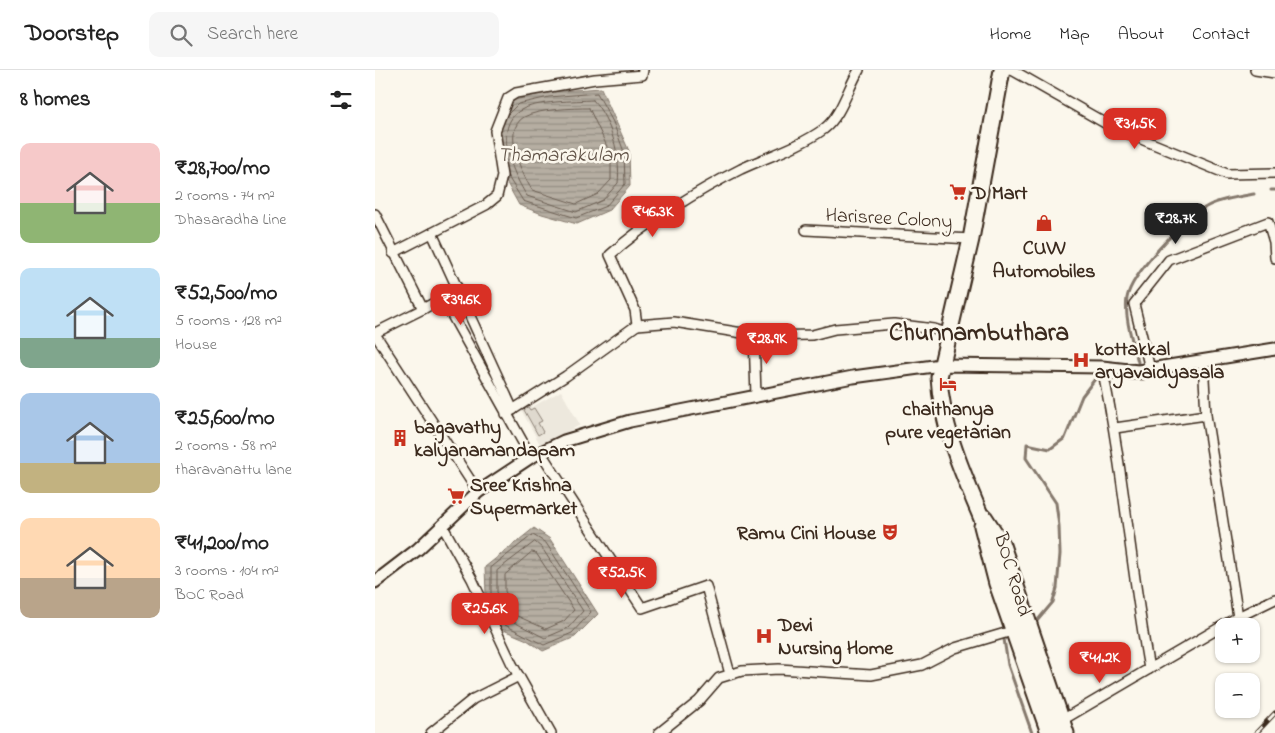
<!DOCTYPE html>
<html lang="en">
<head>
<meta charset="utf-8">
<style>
	:root { --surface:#fff; --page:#f6f6f6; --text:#222; --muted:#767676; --line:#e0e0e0; --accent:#d93025 }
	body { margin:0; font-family:"Indie Flower",sans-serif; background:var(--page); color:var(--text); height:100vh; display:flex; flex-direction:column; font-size:19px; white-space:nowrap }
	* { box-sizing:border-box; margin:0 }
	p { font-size:16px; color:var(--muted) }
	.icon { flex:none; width:28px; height:28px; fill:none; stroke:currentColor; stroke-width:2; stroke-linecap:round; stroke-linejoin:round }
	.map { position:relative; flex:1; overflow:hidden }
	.sheet { display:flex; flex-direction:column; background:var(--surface); width:375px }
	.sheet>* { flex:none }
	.fabs { position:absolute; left:840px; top:548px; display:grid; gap:10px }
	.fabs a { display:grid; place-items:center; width:45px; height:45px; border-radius:10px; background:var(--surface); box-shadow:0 1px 4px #0004; font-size:25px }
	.price { position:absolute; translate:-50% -42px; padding:0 11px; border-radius:10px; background:var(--accent); color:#fff; font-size:16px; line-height:32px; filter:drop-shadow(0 1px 2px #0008) }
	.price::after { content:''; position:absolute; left:50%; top:30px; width:15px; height:11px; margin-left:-8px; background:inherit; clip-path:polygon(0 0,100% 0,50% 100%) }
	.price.active { background:#222; color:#fff }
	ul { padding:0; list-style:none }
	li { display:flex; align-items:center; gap:15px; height:125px; padding:0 20px }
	li span { display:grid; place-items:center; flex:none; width:140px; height:100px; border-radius:10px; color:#555 }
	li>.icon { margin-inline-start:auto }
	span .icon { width:60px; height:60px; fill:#fffc; stroke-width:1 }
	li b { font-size:21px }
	h2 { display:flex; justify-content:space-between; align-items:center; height:60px; padding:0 20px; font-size:21px }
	header { display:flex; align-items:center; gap:30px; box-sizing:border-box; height:70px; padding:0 25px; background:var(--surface); border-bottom:1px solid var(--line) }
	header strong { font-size:24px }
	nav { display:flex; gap:28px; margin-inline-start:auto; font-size:18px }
	.search { width:350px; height:45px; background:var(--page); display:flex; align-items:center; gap:12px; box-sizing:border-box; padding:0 18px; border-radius:10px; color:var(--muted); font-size:19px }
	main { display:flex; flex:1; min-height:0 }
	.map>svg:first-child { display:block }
</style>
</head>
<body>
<header>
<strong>Doorstep</strong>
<div class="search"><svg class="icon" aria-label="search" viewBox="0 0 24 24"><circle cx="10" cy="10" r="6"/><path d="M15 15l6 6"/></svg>Search here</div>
<nav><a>Home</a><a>Map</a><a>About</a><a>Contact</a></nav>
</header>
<main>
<section class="sheet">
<h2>8 homes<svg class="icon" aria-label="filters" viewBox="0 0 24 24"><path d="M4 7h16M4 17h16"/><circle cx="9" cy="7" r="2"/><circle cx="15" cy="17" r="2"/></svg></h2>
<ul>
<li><span style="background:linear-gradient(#f6c9c9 60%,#8fb573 0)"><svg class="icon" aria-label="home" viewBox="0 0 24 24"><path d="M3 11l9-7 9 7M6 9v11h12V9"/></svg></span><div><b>₹28,700/mo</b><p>2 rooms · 74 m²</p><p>Dhasaradha Line</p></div></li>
<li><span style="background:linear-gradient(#bfe0f5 70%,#7fa58c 0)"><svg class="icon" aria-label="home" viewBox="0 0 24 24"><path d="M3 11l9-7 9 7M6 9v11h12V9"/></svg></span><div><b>₹52,500/mo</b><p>5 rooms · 128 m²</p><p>House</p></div></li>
<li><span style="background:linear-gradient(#a9c7e8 70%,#c2b280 0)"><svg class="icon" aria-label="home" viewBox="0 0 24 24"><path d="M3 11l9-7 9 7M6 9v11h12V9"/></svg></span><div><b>₹25,600/mo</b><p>2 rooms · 58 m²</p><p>tharavanattu lane</p></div></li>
<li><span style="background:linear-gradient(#ffd9b3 60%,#b9a48a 0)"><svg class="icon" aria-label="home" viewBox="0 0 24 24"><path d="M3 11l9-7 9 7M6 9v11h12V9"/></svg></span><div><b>₹41,200/mo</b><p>3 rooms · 104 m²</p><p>BOC Road</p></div></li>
</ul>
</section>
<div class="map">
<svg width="900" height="663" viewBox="0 0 900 663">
	<defs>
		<pattern id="park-tufts" width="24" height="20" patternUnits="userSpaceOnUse" patternTransform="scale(1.25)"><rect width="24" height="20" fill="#dfd9ce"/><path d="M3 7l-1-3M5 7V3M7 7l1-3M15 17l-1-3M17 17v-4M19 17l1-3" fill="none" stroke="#c0bab0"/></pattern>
		<pattern id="water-rules" width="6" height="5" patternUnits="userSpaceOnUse" patternTransform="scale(1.25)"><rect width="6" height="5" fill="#b6aea2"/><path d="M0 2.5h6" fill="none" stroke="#958e83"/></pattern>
	</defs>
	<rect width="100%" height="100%" fill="#fbf7ec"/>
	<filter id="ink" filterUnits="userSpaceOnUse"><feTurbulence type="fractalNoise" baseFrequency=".02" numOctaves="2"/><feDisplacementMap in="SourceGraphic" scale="10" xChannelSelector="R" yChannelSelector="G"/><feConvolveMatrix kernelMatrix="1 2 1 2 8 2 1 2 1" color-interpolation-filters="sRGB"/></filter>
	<g filter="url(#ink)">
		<!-- built -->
		<polygon fill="#ede8dd" points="186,321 205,355 166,376 145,338 154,333 157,337"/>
		<!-- park -->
		<polygon fill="url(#park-tufts)" stroke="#8d8276" points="153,337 155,340 159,338 167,351 163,353 168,362 163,365 149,340"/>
		<!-- water -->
		<g fill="url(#water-rules)" stroke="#85796d">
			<polygon points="226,18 254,81 255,116 234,140 202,154 167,144 144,135 128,106 119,71 125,46 140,30 173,22"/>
			<polygon points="159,458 175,469 223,544 200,567 168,581 152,570 126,559 111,525 110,497"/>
		</g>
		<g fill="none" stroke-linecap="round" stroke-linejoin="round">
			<!-- shore -->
			<g stroke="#6c5f53" stroke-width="1">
				<path d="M218 30C236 50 246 86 243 113L228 130 201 142 152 126C139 106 116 57 146 40 161 31 200 31 218 30Z"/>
				<path d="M214 38 236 85V110L223 124 201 134 157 120C147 104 126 61 149 47 163 39 198 38 214 38Z"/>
				<polyline points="132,45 143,34 174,27 222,23 238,52 249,82 250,114 231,136 201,148 148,131 132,105"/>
				<polygon points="158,465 171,473 216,542 197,563 169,575 130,555 116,524 116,498"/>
				<polygon points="160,472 167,478 208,541 193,558 170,568 135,550 122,522 122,501"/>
				<polygon points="157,482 161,483 199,540 189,551 171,559 140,545 130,521 130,505"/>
			</g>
			<!-- stream -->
			<g stroke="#85796d" stroke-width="3">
				<polyline points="896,120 900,120"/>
				<path d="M763 292C758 273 749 248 752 228 756 204 809 149 831 137 844 129 864 127 879 124"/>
				<polyline points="739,309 769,309"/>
				<polyline points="662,551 678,532 682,518 685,484 684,456 681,433 651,388 652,374 675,379 690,368 707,326 720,309"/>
				<polyline points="629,569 633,595 657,663"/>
			</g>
			<!-- minor casing -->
			<g stroke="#3b2a1e" stroke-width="12">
				<g id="minor">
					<polyline points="637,0 737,57 852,104 900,103"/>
					<polyline points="880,0 900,3"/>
					<polyline points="0,144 48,239 84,219"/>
					<polyline points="431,160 596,169"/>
					<polyline points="57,163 138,340"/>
					<polyline points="18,183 111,135 122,126 127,106 120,61 133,28 141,23 220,9 267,5 268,0"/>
					<polyline points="68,229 156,387"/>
					<polyline points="262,255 299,252 386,266 437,265 460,259 519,254 559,259 575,264"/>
					<polyline points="0,263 48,239"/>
					<polyline points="0,264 103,422"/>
					<polyline points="379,265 381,326"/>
					<path d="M727 297C748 397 756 499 774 599L863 547 831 345 828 290"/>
					<polyline points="775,299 759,234 794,190 893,152 899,172 900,188"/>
					<path d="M131 344 191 306 262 255 260 240 235 185C270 153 324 120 366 99 394 86 424 77 449 59 466 46 473 18 484 0"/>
					<polyline points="740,358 831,345"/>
					<polyline points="166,383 267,538 331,516 355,604"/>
					<polyline points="67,455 97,509 137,594 176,663"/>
					<polyline points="863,547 900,529"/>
					<polyline points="689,649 774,599"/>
					<polyline points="56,663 98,629 144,606"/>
					<polyline points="284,663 324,631 344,608 367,601 404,599 496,605 547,595 580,578 637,561"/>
				</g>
			</g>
			<!-- tertiary casing -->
			<g stroke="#3b2a1e" stroke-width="15">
				<g id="tertiary">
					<polyline points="611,446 628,472 693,663"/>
					<polyline points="605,456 620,514 672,663"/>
					<polyline points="0,512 43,479 103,422 156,387 189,371 255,351 478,307 566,295 727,297 763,301 900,279"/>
				</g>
			</g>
			<!-- primary casing -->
			<g stroke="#3b2a1e" stroke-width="19">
				<path id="primary" d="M627 0 596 169 564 307C567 366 597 422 618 476 642 538 661 601 682 663"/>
			</g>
			<!-- minor -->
			<use href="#minor" stroke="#fbf7ec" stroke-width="9"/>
			<!-- tertiary -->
			<use href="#tertiary" stroke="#fbf7ec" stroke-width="11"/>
			<!-- primary -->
			<use href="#primary" stroke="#fbf7ec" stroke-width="15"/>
			<!-- rail casing -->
			<g stroke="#3b2a1e" stroke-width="5">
				<polyline id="rail" points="881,663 900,643"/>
			</g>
			<!-- rail -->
			<use href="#rail" stroke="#fbf7ec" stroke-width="3" stroke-dasharray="9" stroke-linecap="butt"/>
		</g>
	</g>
	<!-- icons -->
	<defs>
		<g id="supermarket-bare" transform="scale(1.35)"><path d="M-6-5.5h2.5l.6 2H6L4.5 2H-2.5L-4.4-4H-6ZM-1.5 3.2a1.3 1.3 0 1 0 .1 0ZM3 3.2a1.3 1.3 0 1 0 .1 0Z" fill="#c8321e" stroke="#fbf7ec" stroke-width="2.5" paint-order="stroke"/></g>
		<g id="shop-bare" transform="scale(1.35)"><path d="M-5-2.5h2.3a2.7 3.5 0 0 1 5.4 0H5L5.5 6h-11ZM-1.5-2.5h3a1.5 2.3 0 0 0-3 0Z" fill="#c8321e" stroke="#fbf7ec" stroke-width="2.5" paint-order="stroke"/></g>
		<g id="hospital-bare" transform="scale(1.35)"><path d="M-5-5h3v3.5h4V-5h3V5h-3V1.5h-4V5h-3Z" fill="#c8321e" stroke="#fbf7ec" stroke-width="2.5" paint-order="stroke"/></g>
		<g id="hotel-bare" transform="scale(1.35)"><path d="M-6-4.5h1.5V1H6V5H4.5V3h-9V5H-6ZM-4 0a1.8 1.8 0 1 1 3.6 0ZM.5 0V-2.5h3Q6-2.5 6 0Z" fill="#c8321e" stroke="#fbf7ec" stroke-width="2.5" paint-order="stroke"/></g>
		<g id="building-bare" transform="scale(1.35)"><path d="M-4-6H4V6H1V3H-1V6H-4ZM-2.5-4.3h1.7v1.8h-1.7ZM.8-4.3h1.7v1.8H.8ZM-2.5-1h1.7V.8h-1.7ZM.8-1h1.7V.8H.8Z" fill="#c8321e" stroke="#fbf7ec" stroke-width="2.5" paint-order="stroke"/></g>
		<g id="theatre-bare" transform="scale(1.35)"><path d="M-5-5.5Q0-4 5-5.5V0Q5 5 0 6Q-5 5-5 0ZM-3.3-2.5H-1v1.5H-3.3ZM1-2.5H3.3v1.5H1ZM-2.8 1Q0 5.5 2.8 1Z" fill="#c8321e" stroke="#fbf7ec" stroke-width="2.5" paint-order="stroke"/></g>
	</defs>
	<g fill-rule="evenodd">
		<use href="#supermarket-bare" x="583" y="122"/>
		<use href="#shop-bare" x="669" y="153"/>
		<use href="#hospital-bare" x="706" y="290"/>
		<use href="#hotel-bare" x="573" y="314"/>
		<use href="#building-bare" x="25" y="368"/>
		<use href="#supermarket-bare" x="81" y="426"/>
		<use href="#theatre-bare" x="515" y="462"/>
		<use href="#hospital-bare" x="389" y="566"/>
	</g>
	<g text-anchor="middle" stroke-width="5" stroke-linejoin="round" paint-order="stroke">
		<!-- poi labels -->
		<g font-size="20" font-weight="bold" fill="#3b2a1e" stroke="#fbf7ec" text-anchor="start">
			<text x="597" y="129">D Mart</text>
			<text x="669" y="184" text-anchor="middle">CUVV<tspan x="669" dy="23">Automobiles</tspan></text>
			<text x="720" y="285">kottakkal<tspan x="720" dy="23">aryavaidyasala</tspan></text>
			<text x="573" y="345" text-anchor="middle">chaithanya<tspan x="573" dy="23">pure vegetarian</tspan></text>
			<text x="39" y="363">bagavathy<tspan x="39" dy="23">kalyanamandapam</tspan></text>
			<text x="95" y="421">Sree Krishna<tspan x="95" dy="23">Supermarket</tspan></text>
			<text x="501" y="469" text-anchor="end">Ramu Cini House</text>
			<text x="403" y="561">Devi<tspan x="403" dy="23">Nursing Home</tspan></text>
		</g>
		<!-- street labels -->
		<g font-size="20" fill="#3b2a1e" stroke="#fbf7ec">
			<text transform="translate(514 147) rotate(3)" y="7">Harisree Colony</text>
			<text transform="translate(639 504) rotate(73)" y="7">BOC Road</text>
		</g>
		<!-- water labels -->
		<g font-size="21" font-style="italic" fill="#605246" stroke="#fbf7ec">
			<text x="188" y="91">Thamarakulam</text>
		</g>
		<!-- district labels -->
		<g font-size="25" font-weight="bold" fill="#3b2a1e" stroke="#fbf7ec">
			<text x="604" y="270">Chunnambuthara</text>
		</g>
	</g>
</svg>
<div class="fabs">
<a>+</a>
<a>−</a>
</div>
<b class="price" style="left:760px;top:80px">₹31.5K</b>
<b class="price" style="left:278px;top:168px">₹46.3K</b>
<b class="price active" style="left:801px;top:175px">₹28.7K</b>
<b class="price" style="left:86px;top:256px">₹39.6K</b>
<b class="price" style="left:392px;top:295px">₹28.9K</b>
<b class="price" style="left:247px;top:529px">₹52.5K</b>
<b class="price" style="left:110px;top:565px">₹25.6K</b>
<b class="price" style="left:725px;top:614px">₹41.2K</b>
</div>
</main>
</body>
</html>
